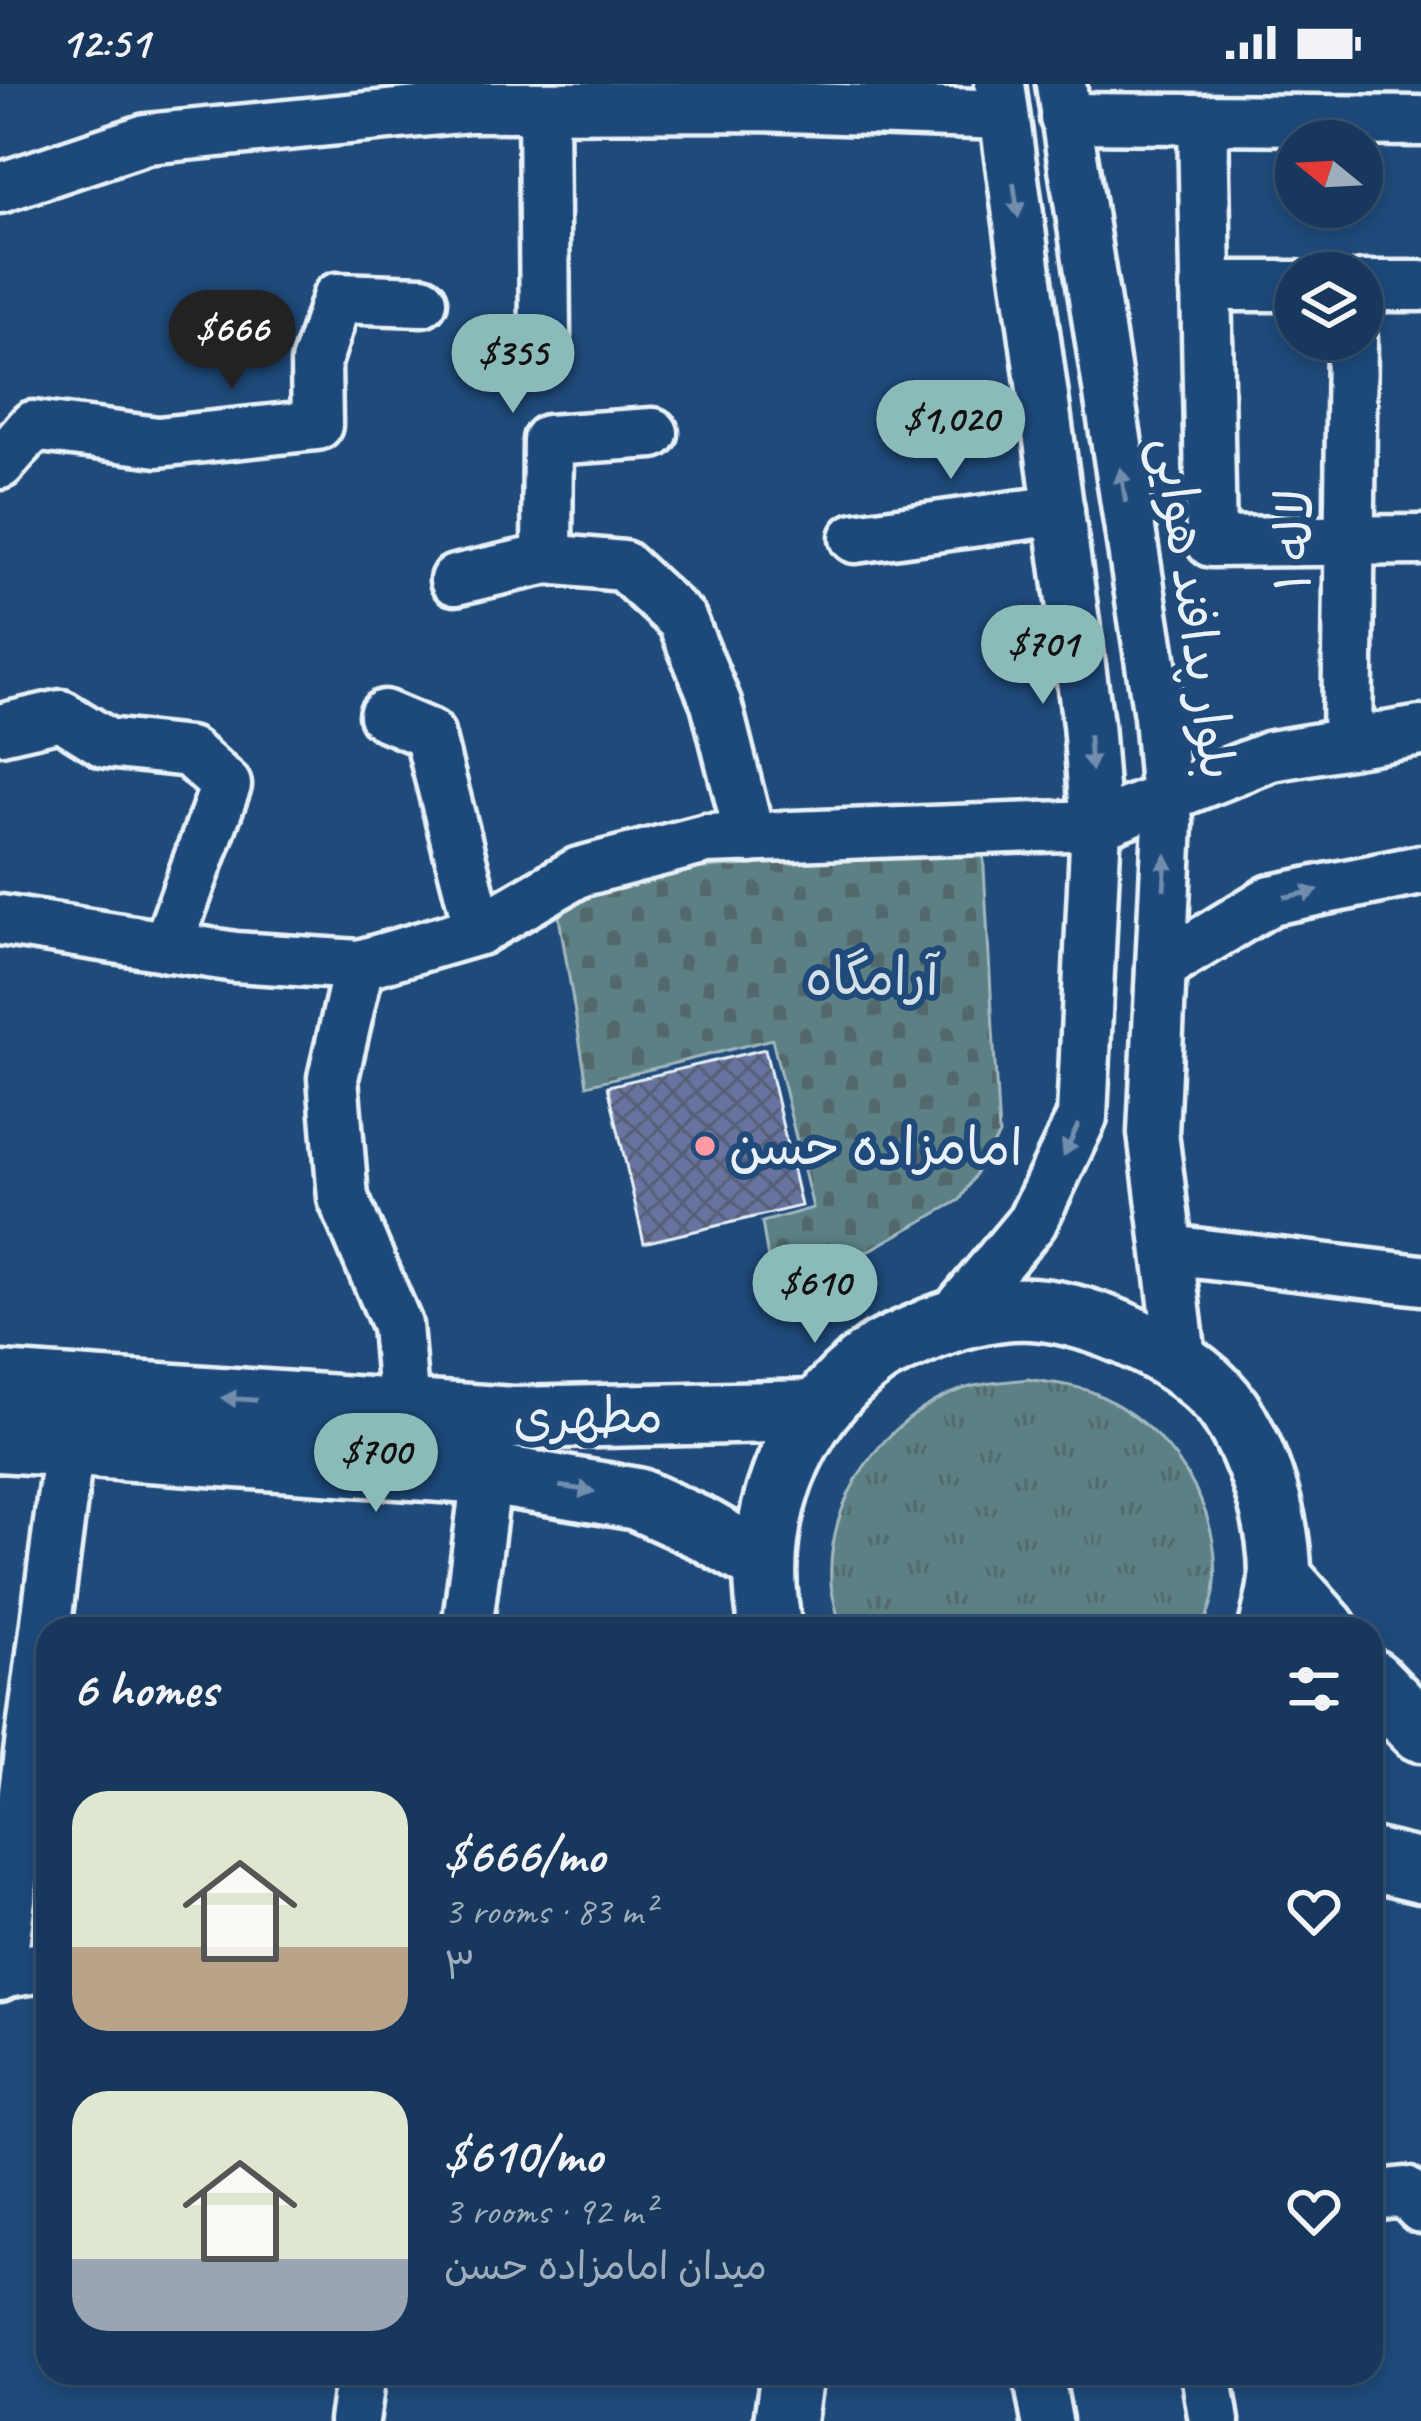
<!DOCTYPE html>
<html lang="en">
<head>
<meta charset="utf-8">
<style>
	:root { --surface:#17385c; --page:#244365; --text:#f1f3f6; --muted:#9eacbb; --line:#365272; --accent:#8bbbb9 }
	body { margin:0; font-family:Caveat,"Playpen Sans Arabic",sans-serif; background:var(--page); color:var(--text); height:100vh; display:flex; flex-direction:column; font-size:45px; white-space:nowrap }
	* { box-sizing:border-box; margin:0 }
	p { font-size:39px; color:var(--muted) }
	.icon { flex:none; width:66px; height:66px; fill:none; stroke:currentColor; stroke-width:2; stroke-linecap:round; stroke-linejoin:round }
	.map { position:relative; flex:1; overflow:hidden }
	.sheet { position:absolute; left:36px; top:1533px; width:1347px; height:768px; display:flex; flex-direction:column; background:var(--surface); border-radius:36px; box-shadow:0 6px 18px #0003,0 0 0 3px var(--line) }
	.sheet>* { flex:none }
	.needle { width:78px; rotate:288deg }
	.fabs { position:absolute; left:1275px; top:36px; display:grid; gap:24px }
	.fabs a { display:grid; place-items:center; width:108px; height:108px; border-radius:50%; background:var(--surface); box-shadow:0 6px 18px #0003,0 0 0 3px var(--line); font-size:60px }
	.price { position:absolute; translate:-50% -102px; padding:0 27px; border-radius:42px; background:var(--accent); color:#111; font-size:39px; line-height:78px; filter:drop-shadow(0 3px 6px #0008) }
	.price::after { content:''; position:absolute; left:50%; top:72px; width:36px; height:27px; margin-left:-18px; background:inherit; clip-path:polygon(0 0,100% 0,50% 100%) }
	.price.on { background:#222; color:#fff }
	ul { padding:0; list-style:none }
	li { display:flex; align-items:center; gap:36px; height:300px; padding:0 36px }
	li span { display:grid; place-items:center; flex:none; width:336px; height:240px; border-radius:36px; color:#555 }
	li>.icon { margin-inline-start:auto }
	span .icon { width:144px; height:144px; fill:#fffc; stroke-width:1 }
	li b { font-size:51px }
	h2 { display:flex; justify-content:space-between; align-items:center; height:144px; padding:0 36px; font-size:51px }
	.status { display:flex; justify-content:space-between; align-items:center; height:84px; padding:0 60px; background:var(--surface); direction:ltr }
	.status svg { height:33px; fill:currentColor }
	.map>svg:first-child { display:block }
</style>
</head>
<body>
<div class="status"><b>12:51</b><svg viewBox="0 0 49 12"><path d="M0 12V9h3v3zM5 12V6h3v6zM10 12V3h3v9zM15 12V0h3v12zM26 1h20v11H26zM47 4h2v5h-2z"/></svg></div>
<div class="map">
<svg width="1421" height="2337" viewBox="0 0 1421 2337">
	<defs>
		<pattern id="grass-tufts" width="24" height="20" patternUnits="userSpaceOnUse" patternTransform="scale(3)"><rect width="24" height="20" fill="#5d8085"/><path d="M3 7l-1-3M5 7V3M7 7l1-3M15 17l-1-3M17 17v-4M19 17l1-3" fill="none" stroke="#53676a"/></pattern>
		<pattern id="cemetery-stones" width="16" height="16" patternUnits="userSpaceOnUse" patternTransform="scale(3)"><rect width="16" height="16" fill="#5d8085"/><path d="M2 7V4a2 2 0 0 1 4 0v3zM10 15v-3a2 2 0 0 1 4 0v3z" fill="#53676a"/></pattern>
		<pattern id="building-cross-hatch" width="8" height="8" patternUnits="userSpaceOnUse" patternTransform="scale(3)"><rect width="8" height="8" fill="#67739f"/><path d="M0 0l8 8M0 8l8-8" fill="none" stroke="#565e74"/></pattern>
	</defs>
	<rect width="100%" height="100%" fill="#1f4a7a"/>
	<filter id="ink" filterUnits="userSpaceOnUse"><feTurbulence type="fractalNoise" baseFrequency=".00833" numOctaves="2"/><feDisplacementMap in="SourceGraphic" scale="24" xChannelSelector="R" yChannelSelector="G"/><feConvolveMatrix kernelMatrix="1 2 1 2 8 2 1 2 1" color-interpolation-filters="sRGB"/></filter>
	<g filter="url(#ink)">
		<!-- grass -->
		<path fill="url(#grass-tufts)" stroke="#a2b8be" stroke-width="3" d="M1028 1295C1048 1299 1073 1300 1092 1308 1168 1340 1226 1424 1214 1509 1212 1521 1206 1533 1203 1545H841C838 1530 832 1514 831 1499 826 1414 884 1333 963 1305 983 1298 1007 1298 1028 1295Z"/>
		<!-- cemetery -->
		<polygon fill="url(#cemetery-stones)" stroke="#a2b8be" stroke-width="3" points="983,766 999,1051 960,1116 775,1219 762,1138 813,1124 772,955 587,1001 557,821 689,785"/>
		<!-- building -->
		<polygon fill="url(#building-cross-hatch)" stroke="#e8f1f8" stroke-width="3" points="765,965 801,1122 644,1159 608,1002"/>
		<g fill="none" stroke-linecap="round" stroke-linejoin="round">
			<!-- minor casing -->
			<g stroke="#e8f1f8" stroke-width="57">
				<g id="minor">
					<polyline points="1061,0 1159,632 1168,739 1153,1049 1182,1281"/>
					<polyline points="543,23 545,252"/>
					<polyline points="1065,34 1421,37"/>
					<polyline points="1203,37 1211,458 1421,456"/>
					<polyline points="0,104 146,55 469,23 760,22 1004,31"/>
					<polyline points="1205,202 1296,202"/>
					<polyline points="1362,202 1421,202"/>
					<polyline points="0,380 33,342 158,358 317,341 316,279 337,214 422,217"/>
					<polyline points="855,454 1059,426"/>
					<polyline points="547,475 548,356 653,349"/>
					<polyline points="455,496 547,475 623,482 682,536 716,619 750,754"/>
					<polyline points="384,631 429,650 479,846"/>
					<polyline points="0,645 61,631 106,659 189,668 226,701 167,863"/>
					<polyline points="1347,659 1352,255"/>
					<polyline points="0,836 235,873 359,881 479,846 579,788 706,755 1096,741 1271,672 1421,647"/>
					<polyline points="359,881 333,994 343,1114 397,1241 404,1326"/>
					<polyline points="1161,883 1271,816 1421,786"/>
					<polyline points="1169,1166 1421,1196"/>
					<polyline points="951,1235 1032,1138 1082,1033 1096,741 1088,640 1000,0"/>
					<polyline points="467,1545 487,1390"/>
					<polyline points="0,1890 48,1882"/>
					<polyline points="0,1892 69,1362"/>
					<polyline points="1371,2112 1405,2108 1421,2124"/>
					<polyline points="1038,2289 1047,2337"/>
					<polyline points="1206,2289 1214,2337"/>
					<polyline points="354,2337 361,2289"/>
				</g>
			</g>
			<!-- major casing -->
			<g stroke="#e8f1f8" stroke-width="69">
				<g id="major">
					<polyline points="0,1299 513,1334 817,1327"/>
					<polyline points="0,1357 487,1390 637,1415 705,1446 763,1479"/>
					<polyline points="1280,1493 1326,1545"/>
					<path d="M771 1545C750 1441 788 1334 876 1271 888 1263 904 1257 917 1251 951 1235 993 1223 1032 1225 1094 1229 1194 1273 1230 1327 1259 1371 1280 1438 1280 1491 1280 1508 1273 1528 1270 1545"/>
					<polyline points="1371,1596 1421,1647"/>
					<polyline points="1371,1775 1421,1787"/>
					<polyline points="785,2337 792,2289"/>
				</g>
			</g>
			<!-- minor -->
			<use href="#minor" stroke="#1f4a7a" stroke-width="48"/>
			<!-- major -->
			<use href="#major" stroke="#1f4a7a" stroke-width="60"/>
		</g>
		<!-- one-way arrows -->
		<defs><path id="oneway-solid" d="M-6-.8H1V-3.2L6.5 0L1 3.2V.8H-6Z" transform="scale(3)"/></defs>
		<g fill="#6f8dac">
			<use href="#oneway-solid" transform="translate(1016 116) rotate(82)"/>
			<use href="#oneway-solid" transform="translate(1123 401) rotate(-99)"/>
			<use href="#oneway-solid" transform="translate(1090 669) rotate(86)"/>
			<use href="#oneway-solid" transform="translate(1165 788) rotate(-87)"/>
			<use href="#oneway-solid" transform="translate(1301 810) rotate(-11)"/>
			<use href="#oneway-solid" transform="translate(1071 1056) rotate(115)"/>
			<use href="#oneway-solid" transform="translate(239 1315) rotate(-176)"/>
			<use href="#oneway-solid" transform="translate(577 1405) rotate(9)"/>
		</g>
	</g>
	<!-- markers -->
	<circle fill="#ff9aa2" stroke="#1f4a7a" stroke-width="4.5" cx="705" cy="1062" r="12"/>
	<g text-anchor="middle" stroke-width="12" stroke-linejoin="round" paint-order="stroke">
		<!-- street labels -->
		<g font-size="51" fill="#e8f1f8" stroke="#1f4a7a">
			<text transform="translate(1293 456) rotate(-89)" y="18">لاله ۱</text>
			<text transform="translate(1196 524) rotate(82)" y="18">بلوار پدافند هوایی</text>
			<text transform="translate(588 1331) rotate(-1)" y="18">مطهری</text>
		</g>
		<!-- park labels -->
		<g font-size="51" fill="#d3e0e7" stroke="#1f4a7a">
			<text x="872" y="910">آرامگاه</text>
		</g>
		<!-- poi labels -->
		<g font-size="51" fill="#e8f1f8" stroke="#1f4a7a" text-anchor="start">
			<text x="729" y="1080">امامزاده حسن</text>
		</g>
	</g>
</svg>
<div class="fabs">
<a><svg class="needle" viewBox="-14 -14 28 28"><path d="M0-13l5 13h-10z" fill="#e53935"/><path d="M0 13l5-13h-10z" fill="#9eacbb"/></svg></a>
<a><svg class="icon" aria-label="layers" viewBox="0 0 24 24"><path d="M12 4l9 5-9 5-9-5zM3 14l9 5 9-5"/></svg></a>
</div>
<b class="price on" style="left:232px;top:308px">$666</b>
<b class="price" style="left:513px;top:332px">$355</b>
<b class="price" style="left:951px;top:398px">$1,020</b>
<b class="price" style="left:1043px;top:623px">$701</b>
<b class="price" style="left:815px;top:1262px">$610</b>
<b class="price" style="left:376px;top:1431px">$700</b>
<section class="sheet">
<h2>6 homes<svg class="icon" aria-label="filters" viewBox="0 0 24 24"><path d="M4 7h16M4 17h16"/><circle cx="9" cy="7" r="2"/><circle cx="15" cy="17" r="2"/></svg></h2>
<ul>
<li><span style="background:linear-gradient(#dfe7d0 65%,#b9a48a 0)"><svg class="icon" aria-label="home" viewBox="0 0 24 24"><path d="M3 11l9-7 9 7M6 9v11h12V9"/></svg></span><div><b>$666/mo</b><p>3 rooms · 83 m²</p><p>۳</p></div><svg class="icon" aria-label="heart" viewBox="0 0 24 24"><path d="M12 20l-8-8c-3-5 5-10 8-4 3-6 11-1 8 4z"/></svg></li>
<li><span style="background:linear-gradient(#dfe7d0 70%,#9aa5b1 0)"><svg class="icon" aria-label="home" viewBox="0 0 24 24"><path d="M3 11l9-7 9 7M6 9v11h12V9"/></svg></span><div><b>$610/mo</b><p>3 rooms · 92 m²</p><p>میدان امامزاده حسن</p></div><svg class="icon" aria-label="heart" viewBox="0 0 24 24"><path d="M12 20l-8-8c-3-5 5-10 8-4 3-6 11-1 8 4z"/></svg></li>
</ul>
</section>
</div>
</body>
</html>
